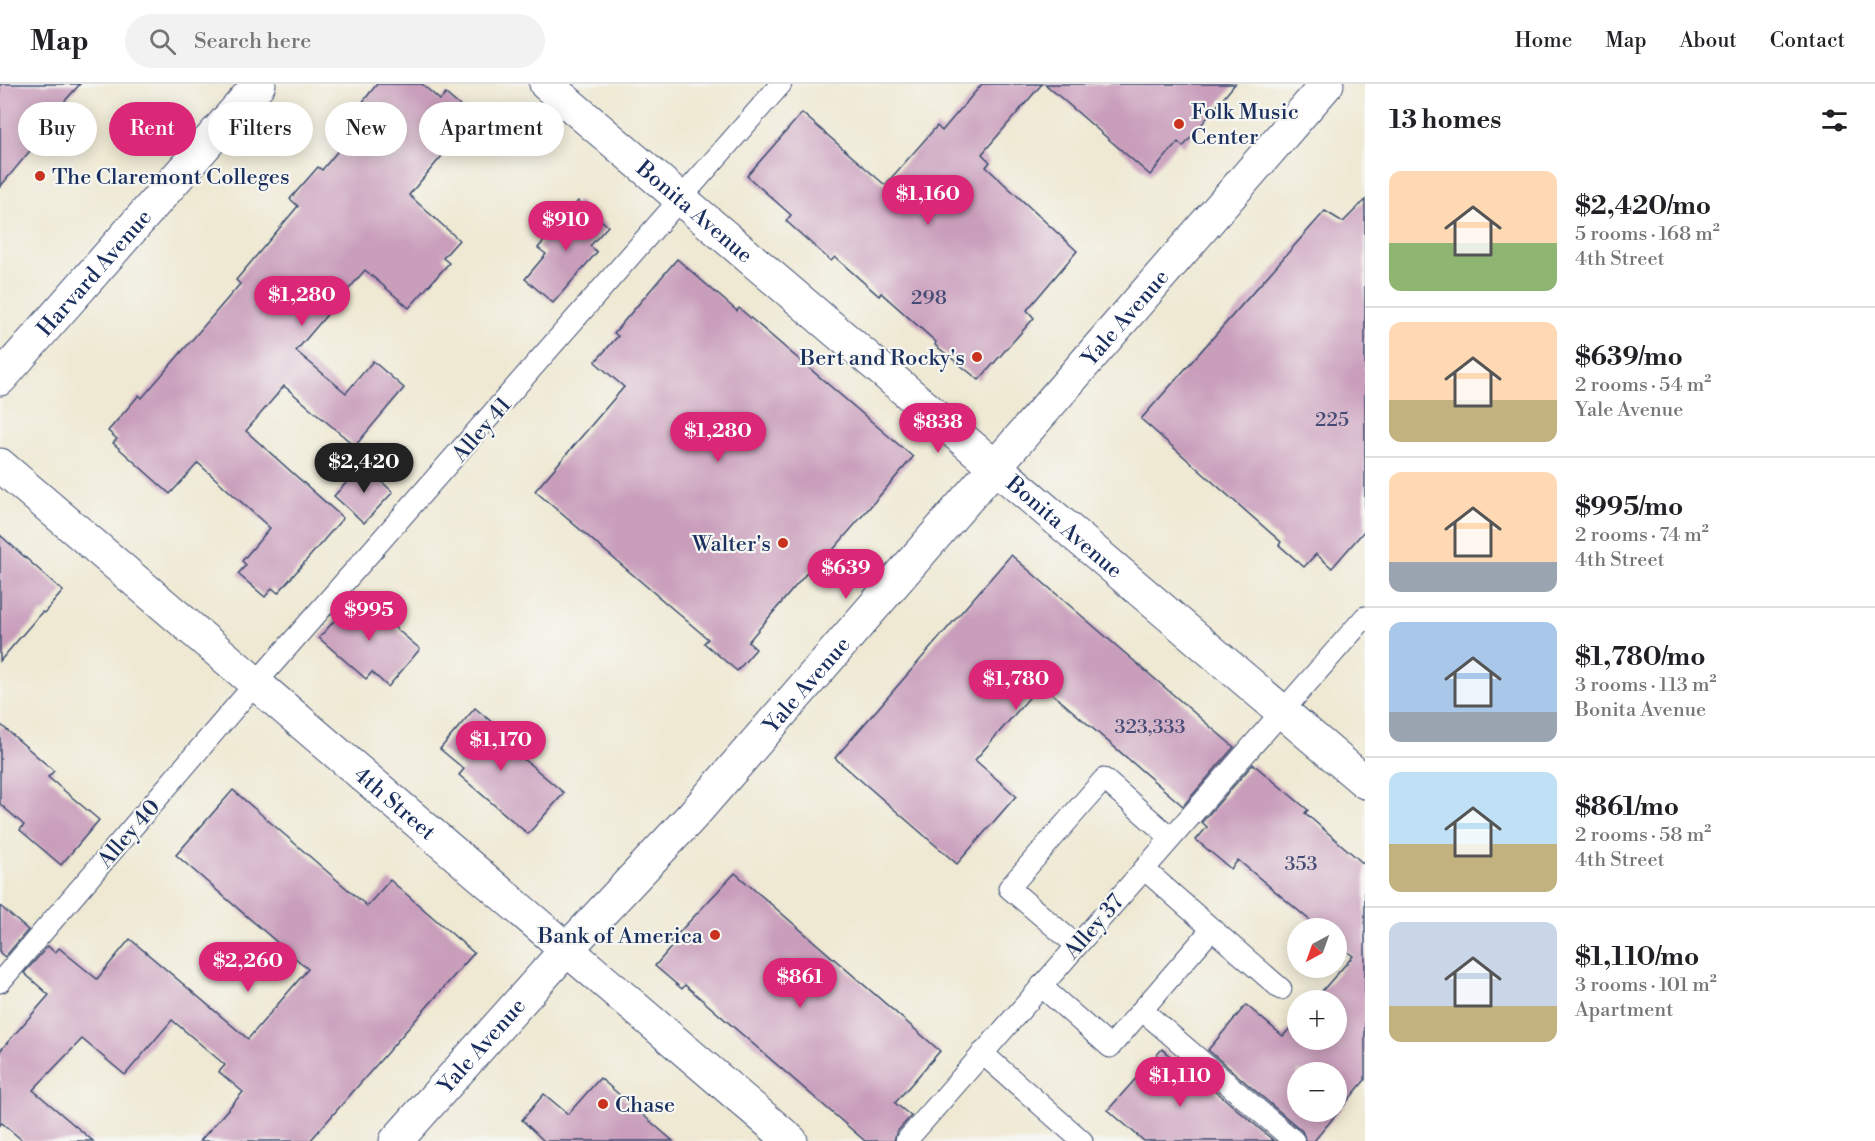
<!DOCTYPE html>
<html lang="en">
<head>
<meta charset="utf-8">
<style>
	:root { --surface:#fff; --page:#f2f2f2; --text:#202124; --muted:#757577; --line:#e0e0e0; --accent:#db2777 }
	body { margin:0; font-family:"Libre Bodoni",serif; background:var(--page); color:var(--text); height:100vh; display:flex; flex-direction:column; font-size:22px; white-space:nowrap }
	* { box-sizing:border-box; margin:0 }
	p { font-size:20px; color:var(--muted) }
	.icon { flex:none; width:33px; height:33px; fill:none; stroke:currentColor; stroke-width:2; stroke-linecap:round; stroke-linejoin:round }
	.map { position:relative; flex:1; overflow:hidden }
	.details { display:flex; flex-direction:column; background:var(--surface); width:510px }
	.details>* { flex:none }
	.hud { position:absolute; left:18px; top:18px; width:570px; height:54px; display:flex; gap:12px }
	.needle { width:39px; rotate:221deg }
	.controls { position:absolute; left:1287px; top:834px; display:grid; gap:12px }
	.controls a { display:grid; place-items:center; width:60px; height:60px; border-radius:50%; background:var(--surface); box-shadow:0 3px 15px #0003; font-size:30px }
	.price { position:absolute; translate:-50% -51px; padding:0 14px; border-radius:21px; background:var(--accent); color:#fff; font-size:20px; line-height:39px; filter:drop-shadow(0 2px 3px #0008) }
	.price::after { content:''; position:absolute; left:50%; top:36px; width:18px; height:14px; margin-left:-9px; background:inherit; clip-path:polygon(0 0,100% 0,50% 100%) }
	.price.on { background:#222; color:#fff }
	ul { padding:0; list-style:none }
	li { display:flex; align-items:center; gap:18px; height:150px; padding:0 24px }
	li+li { border-top:2px solid var(--line) }
	li span { display:grid; place-items:center; flex:none; width:168px; height:120px; border-radius:12px; color:#555 }
	li>.icon { margin-inline-start:auto }
	span .icon { width:72px; height:72px; fill:#fffc; stroke-width:1 }
	li b { font-size:26px }
	h2 { display:flex; justify-content:space-between; align-items:center; height:72px; padding:0 24px; font-size:26px }
	.tag { padding:0 21px; border-radius:27px; background:var(--surface); box-shadow:0 3px 15px #0003; font-size:21px; line-height:54px }
	.tag.on { background:var(--accent); color:#fff }
	header { display:flex; align-items:center; gap:36px; box-sizing:border-box; height:84px; padding:0 30px; background:var(--surface); border-bottom:2px solid var(--line) }
	header strong { font-size:28px }
	nav { display:flex; gap:33px; margin-inline-start:auto; font-size:21px }
	.search { width:420px; height:54px; background:var(--page); display:flex; align-items:center; gap:15px; box-sizing:border-box; padding:0 21px; border-radius:33px; color:var(--muted); font-size:22px }
	main { display:flex; flex:1; min-height:0 }
	.map>svg:first-child { display:block }
</style>
</head>
<body>
<header>
<strong>Map</strong>
<div class="search"><svg class="icon" aria-label="search" viewBox="0 0 24 24"><circle cx="10" cy="10" r="6"/><path d="M15 15l6 6"/></svg>Search here</div>
<nav><a>Home</a><a>Map</a><a>About</a><a>Contact</a></nav>
</header>
<main>
<div class="map">
<svg width="1365" height="1057" viewBox="0 0 1365 1057">
	<rect width="100%" height="100%" fill="#f6f6f2"/>
	<filter id="ink" filterUnits="userSpaceOnUse"><feTurbulence type="fractalNoise" baseFrequency=".0167" numOctaves="2"/><feDisplacementMap in="SourceGraphic" scale="12" xChannelSelector="R" yChannelSelector="G"/><feConvolveMatrix kernelMatrix="1 2 1 2 8 2 1 2 1" color-interpolation-filters="sRGB"/></filter>
	<filter id="wash" filterUnits="userSpaceOnUse"><feTurbulence type="fractalNoise" baseFrequency=".008" numOctaves="4" result="noise"/><feDisplacementMap in="SourceGraphic" scale="24" xChannelSelector="R" yChannelSelector="G"/><feGaussianBlur stdDeviation="1.35" result="paint"/><feColorMatrix in="noise" values="0 0 0 0 0 0 0 0 0 0 0 0 0 0 0 0 0 1.4 0 .05"/><feComposite in="paint" operator="in"/></filter>
	<g filter="url(#wash)">
		<rect width="100%" height="100%" fill="#efe9d3"/>
		<g id="blocks">
			<!-- building -->
			<g fill="#c99ebb" fill-rule="evenodd">
				<polygon points="0,0 80,0 64,18 68,21 0,103"/>
				<polygon points="377,0 422,0 440,16 446,10 474,34 409,111 459,156 443,174 449,179 409,224 365,186 296,267 346,309 373,277 404,304 355,362 284,302 246,347 343,434 278,509 272,504 265,513 238,490 246,481 242,477 270,444 198,379 170,410 113,359 117,355 108,347 139,311 142,314 240,200 236,196 298,122 290,115 318,83 322,86 370,28 361,20"/>
				<polygon points="982,0 1042,0 982,70 990,78 986,83 1077,167 1027,226 1034,234 979,296 935,261 936,258 881,209 879,212 835,173 831,177 786,137 791,131 747,92 802,29 885,101 937,42 942,47"/>
				<polygon points="1045,0 1235,0 1183,63 1178,58 1150,91"/>
				<polygon points="1365,116 1365,446 1332,484 1316,470 1304,483 1279,461 1281,458 1141,335 1325,127 1343,138"/>
				<polygon points="578,117 608,142 590,162 597,168 553,219 525,195 546,170 538,164"/>
				<polygon points="677,175 737,227 739,224 913,373 820,481 816,478 748,558 756,565 737,587 704,559 708,555 535,407 624,303 595,278 618,252 614,249"/>
				<polygon points="363,381 393,408 364,439 334,412"/>
				<polygon points="0,451 63,507 44,529 42,528 0,577"/>
				<polygon points="1011,471 1234,663 1183,722 1041,600 975,676 1016,712 957,780 835,674"/>
				<polygon points="357,511 420,565 388,603 372,588 366,595 319,554"/>
				<polygon points="475,624 499,644 494,650 564,709 528,750 459,691 464,685 440,665"/>
				<polygon points="0,640 54,687 48,693 99,736 61,781 20,746 24,741 0,720"/>
				<path d="M1253 680 1308 726 1305 729 1365 781V996L1314 1057H1306L1302 1047 1208 966 1246 921 1283 952 1298 936V956H1336V916H1314L1353 872 1336 859V844H1319L1238 776 1231 785 1196 756 1207 743 1202 738ZM1298 988H1336V1028H1298Z"/>
				<polygon points="233,706 367,822 390,796 474,869 310,1057 200,1057 243,1008 219,988 225,981 172,936 125,991 82,955 33,1006 93,1057 23,1057 2,1039 0,1041 0,967 49,911 24,889 48,862 55,869 59,864 97,895 130,855 248,955 308,885 176,771"/>
				<polygon points="735,789 940,967 895,1019 911,1032 896,1049 894,1057 865,1057 685,901 682,905 655,882 673,861 670,858"/>
				<polygon points="0,822 28,846 5,873 0,869"/>
				<polygon points="1162,965 1189,989 1191,986 1274,1057 1144,1057 1108,1026"/>
				<polygon points="600,994 673,1057 544,1057 522,1036 544,1010 568,1030"/>
			</g>
		</g>
	</g>
	<g filter="url(#ink)">
		<use href="#blocks" fill-opacity="0" stroke="#3b4b70" stroke-width="1.5"/>
		<g fill="none" stroke-linecap="round" stroke-linejoin="round">
			<!-- lane casing -->
			<g stroke="#3b4b70" stroke-width="23">
				<g id="lane">
					<polyline points="1212,845 1281,905"/>
					<polyline points="1076,861 1009,804 1104,695 1171,754"/>
					<polyline points="0,898 256,599 781,0"/>
					<polyline points="1041,902 1110,963 1212,845 1144,785"/>
					<polyline points="1142,926 1294,1057"/>
					<polyline points="982,969 1082,1057"/>
					<polyline points="906,1057 1365,533"/>
				</g>
			</g>
			<!-- street casing -->
			<g stroke="#3b4b70" stroke-width="35">
				<g id="street">
					<path id="s1" d="M546 0 1365 698"/>
					<path id="s2" d="M0 295 259 0"/>
					<path id="s3" d="M0 381 791 1057"/>
					<path id="s4" d="M396 1057 566 866 692 732 1327 0"/>
				</g>
			</g>
			<!-- lane -->
			<use href="#lane" stroke="#fff" stroke-width="21"/>
			<!-- street -->
			<use href="#street" stroke="#fff" stroke-width="33"/>
		</g>
	</g>
	<!-- markers -->
	<g fill="#c8321e" stroke="#f6f6f2" stroke-width="2">
		<circle cx="1179" cy="40" r="6"/>
		<circle cx="40" cy="92" r="6"/>
		<circle cx="977" cy="273" r="6"/>
		<circle cx="783" cy="459" r="6"/>
		<circle cx="715" cy="851" r="6"/>
		<circle cx="603" cy="1020" r="6"/>
	</g>
	<g text-anchor="middle" stroke-width="4.5" stroke-linejoin="round" paint-order="stroke">
		<!-- number labels -->
		<g font-size="20" fill="#464b75">
			<text x="929" y="220">298</text>
			<text x="1332" y="342">225</text>
			<text x="1150" y="649">323,333</text>
			<text x="1301" y="786">353</text>
		</g>
		<!-- poi labels -->
		<g font-size="22" fill="#1b2f5e" stroke="#f6f6f2" text-anchor="start">
			<text x="1191" y="35">Folk Music<tspan x="1191" dy="25">Center</tspan></text>
			<text x="52" y="100">The Claremont Colleges</text>
			<text x="965" y="281" text-anchor="end">Bert and Rocky's</text>
			<text x="771" y="467" text-anchor="end">Walter's</text>
			<text x="703" y="859" text-anchor="end">Bank of America</text>
			<text x="615" y="1028">Chase</text>
		</g>
		<!-- street labels -->
		<g font-size="22" fill="#1b2f5e" stroke="#f6f6f2">
			<text dy="8" stroke="none"><textPath href="#s1" startOffset="196">Bonita Avenue</textPath></text>
			<text dy="8" stroke="none"><textPath href="#s2" startOffset="142">Harvard Avenue</textPath></text>
			<text dy="8" stroke="none"><textPath href="#s4" startOffset="1100">Yale Avenue</textPath></text>
			<text transform="translate(481 345) rotate(-49)" y="8">Alley 41</text>
			<text dy="8" stroke="none"><textPath href="#s1" startOffset="682">Bonita Avenue</textPath></text>
			<text dy="8" stroke="none"><textPath href="#s4" startOffset="614">Yale Avenue</textPath></text>
			<text dy="8" stroke="none"><textPath href="#s3" startOffset="520">4th Street</textPath></text>
			<text transform="translate(128 749) rotate(-49)" y="8">Alley 40</text>
			<text transform="translate(1093 842) rotate(-49)" y="8">Alley 37</text>
			<text dy="8" stroke="none"><textPath href="#s4" startOffset="128">Yale Avenue</textPath></text>
		</g>
	</g>
</svg>
<div class="controls">
<a><svg class="needle" viewBox="-14 -14 28 28"><path d="M0-13l5 13h-10z" fill="#e53935"/><path d="M0 13l5-13h-10z" fill="#757577"/></svg></a>
<a>+</a>
<a>−</a>
</div>
<b class="price" style="left:928px;top:142px">$1,160</b>
<b class="price" style="left:566px;top:168px">$910</b>
<b class="price" style="left:302px;top:243px">$1,280</b>
<b class="price" style="left:938px;top:370px">$838</b>
<b class="price" style="left:718px;top:379px">$1,280</b>
<b class="price on" style="left:364px;top:410px">$2,420</b>
<b class="price" style="left:846px;top:516px">$639</b>
<b class="price" style="left:369px;top:558px">$995</b>
<b class="price" style="left:1016px;top:627px">$1,780</b>
<b class="price" style="left:501px;top:688px">$1,170</b>
<b class="price" style="left:248px;top:909px">$2,260</b>
<b class="price" style="left:800px;top:925px">$861</b>
<b class="price" style="left:1180px;top:1024px">$1,110</b>
<div class="hud">
<a class="tag">Buy</a>
<a class="tag on">Rent</a>
<a class="tag">Filters</a>
<a class="tag">New</a>
<a class="tag">Apartment</a>
</div>
</div>
<section class="details">
<h2>13 homes<svg class="icon" aria-label="filters" viewBox="0 0 24 24"><path d="M4 7h16M4 17h16"/><circle cx="9" cy="7" r="2"/><circle cx="15" cy="17" r="2"/></svg></h2>
<ul>
<li><span style="background:linear-gradient(#ffd9b3 60%,#8fb573 0)"><svg class="icon" aria-label="home" viewBox="0 0 24 24"><path d="M3 11l9-7 9 7M6 9v11h12V9"/></svg></span><div><b>$2,420/mo</b><p>5 rooms · 168 m²</p><p>4th Street</p></div></li>
<li><span style="background:linear-gradient(#ffd9b3 65%,#c2b280 0)"><svg class="icon" aria-label="home" viewBox="0 0 24 24"><path d="M3 11l9-7 9 7M6 9v11h12V9"/></svg></span><div><b>$639/mo</b><p>2 rooms · 54 m²</p><p>Yale Avenue</p></div></li>
<li><span style="background:linear-gradient(#ffd9b3 75%,#9aa5b1 0)"><svg class="icon" aria-label="home" viewBox="0 0 24 24"><path d="M3 11l9-7 9 7M6 9v11h12V9"/></svg></span><div><b>$995/mo</b><p>2 rooms · 74 m²</p><p>4th Street</p></div></li>
<li><span style="background:linear-gradient(#a9c7e8 75%,#9aa5b1 0)"><svg class="icon" aria-label="home" viewBox="0 0 24 24"><path d="M3 11l9-7 9 7M6 9v11h12V9"/></svg></span><div><b>$1,780/mo</b><p>3 rooms · 113 m²</p><p>Bonita Avenue</p></div></li>
<li><span style="background:linear-gradient(#bfe0f5 60%,#c2b280 0)"><svg class="icon" aria-label="home" viewBox="0 0 24 24"><path d="M3 11l9-7 9 7M6 9v11h12V9"/></svg></span><div><b>$861/mo</b><p>2 rooms · 58 m²</p><p>4th Street</p></div></li>
<li><span style="background:linear-gradient(#c9d6e8 70%,#c2b280 0)"><svg class="icon" aria-label="home" viewBox="0 0 24 24"><path d="M3 11l9-7 9 7M6 9v11h12V9"/></svg></span><div><b>$1,110/mo</b><p>3 rooms · 101 m²</p><p>Apartment</p></div></li>
</ul>
</section>
</main>
</body>
</html>
